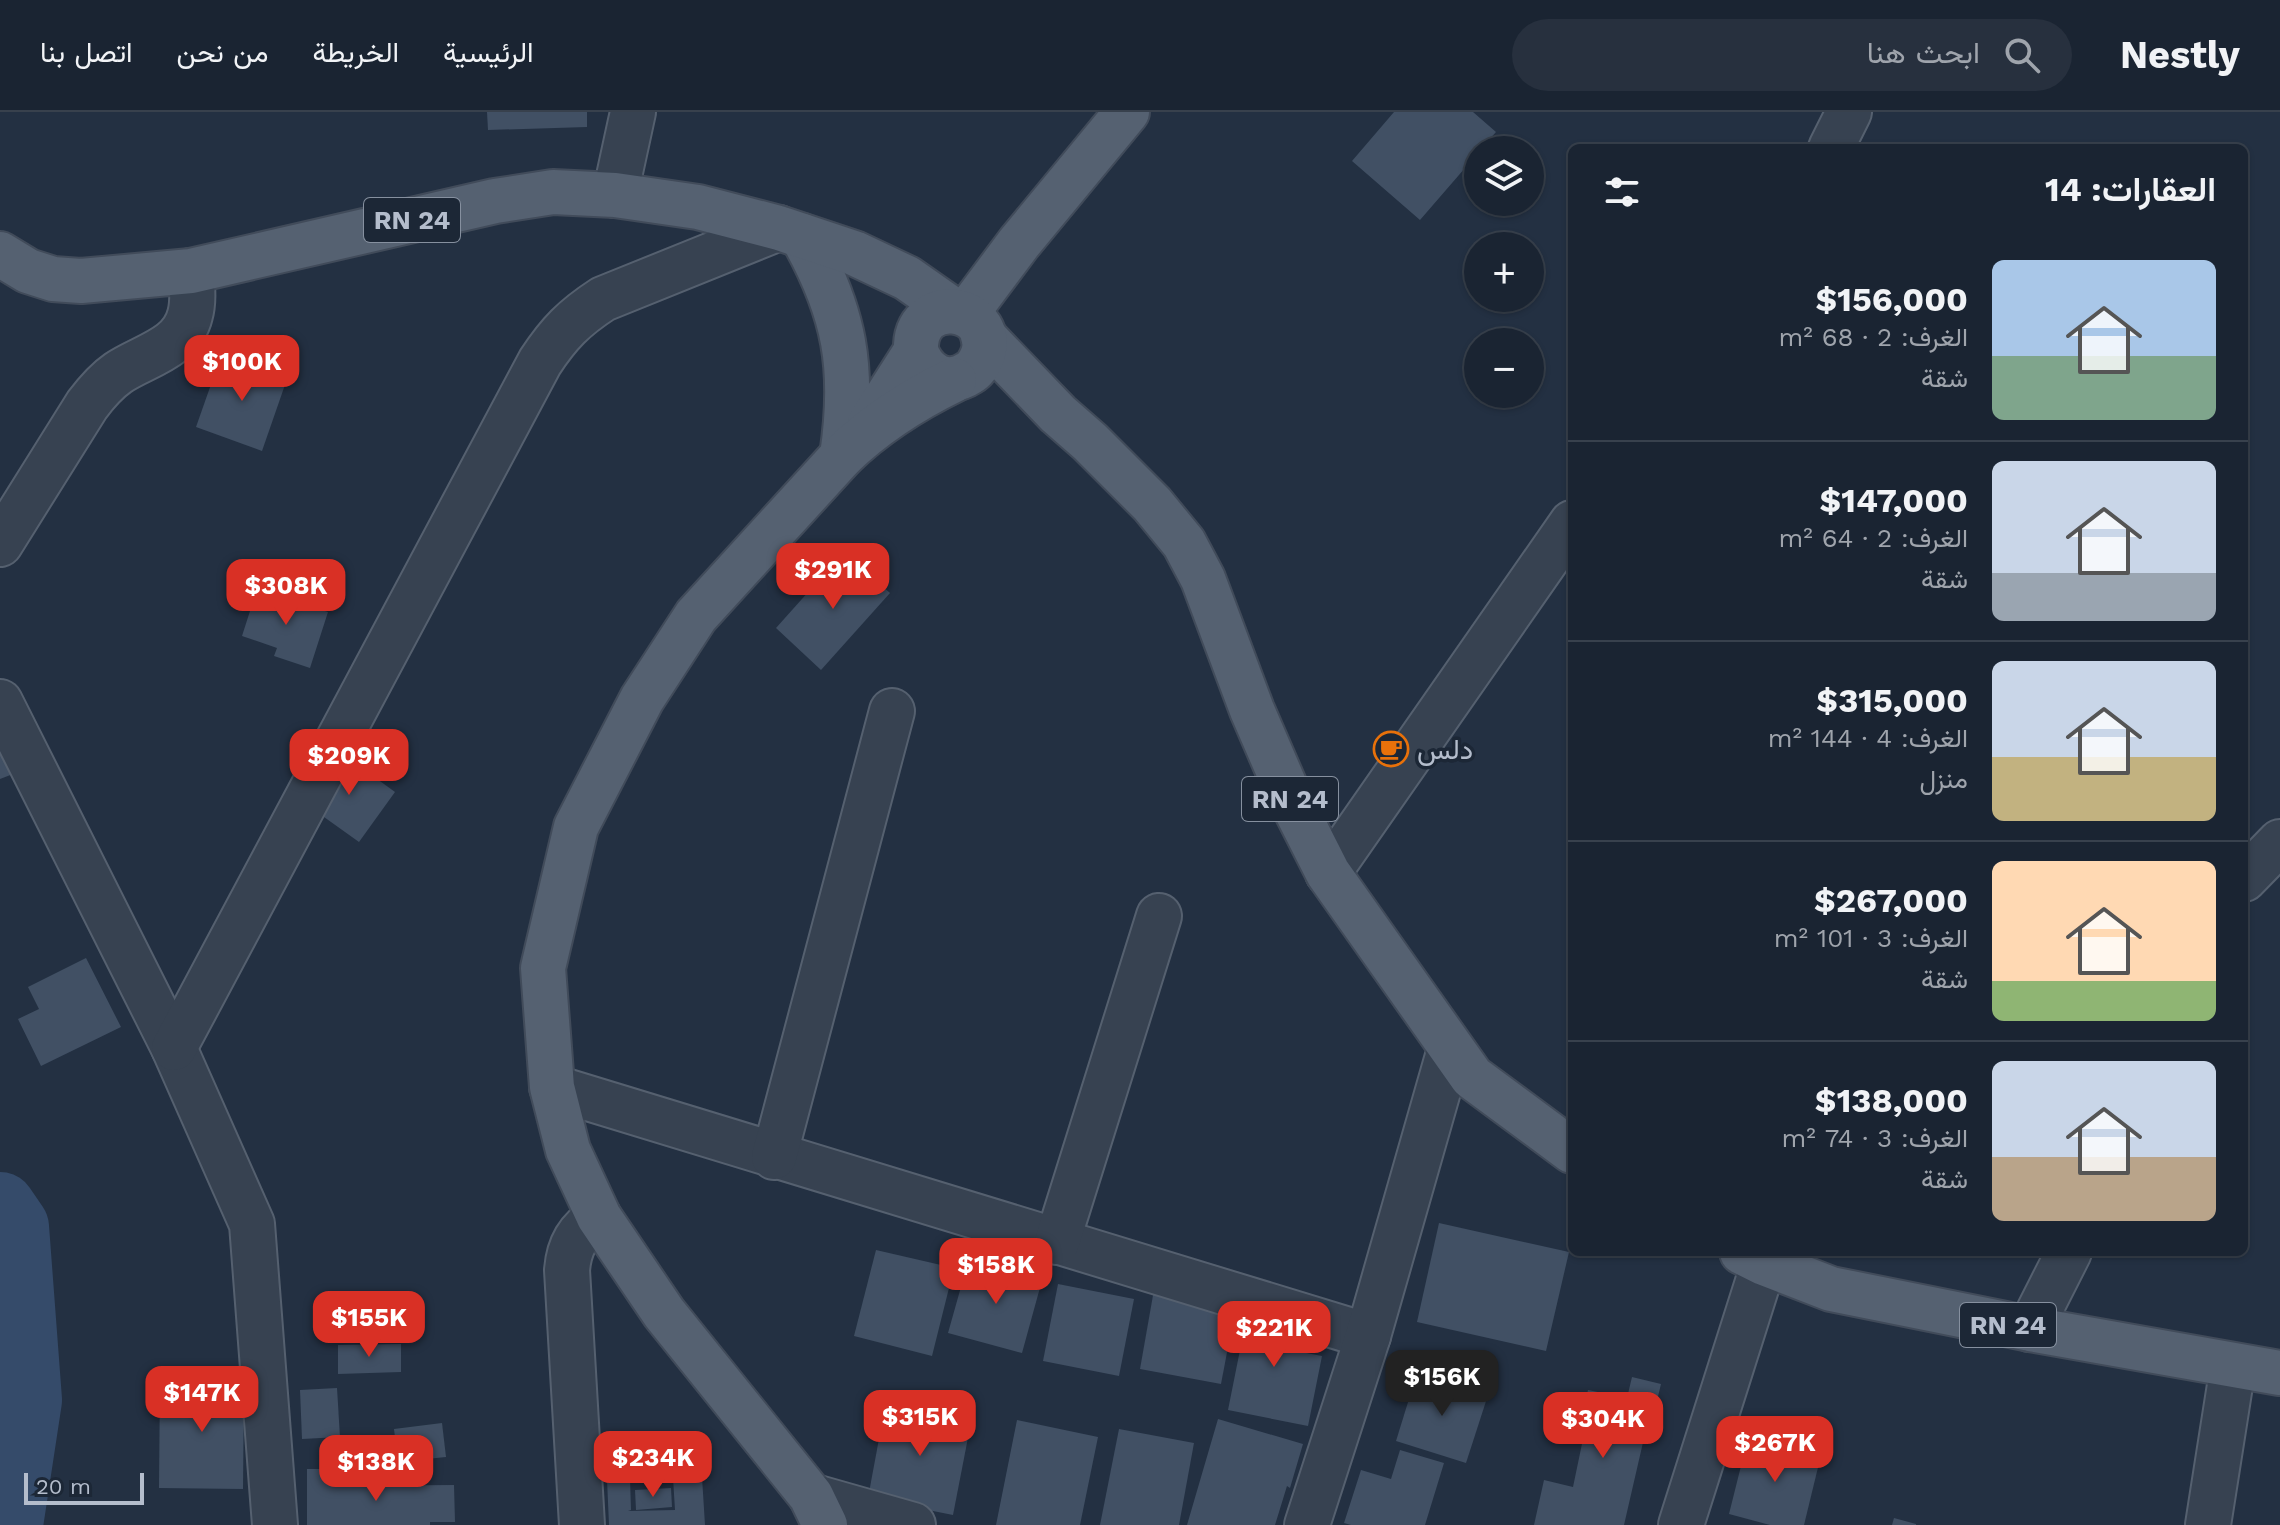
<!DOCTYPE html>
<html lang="ar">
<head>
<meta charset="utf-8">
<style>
	:root { --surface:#1a2432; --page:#27303e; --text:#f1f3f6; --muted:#9fa4ac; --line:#38414d; --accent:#d93025 }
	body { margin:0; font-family:"Work Sans",Vazirmatn,sans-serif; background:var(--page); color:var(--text); direction:rtl; height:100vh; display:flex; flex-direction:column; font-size:30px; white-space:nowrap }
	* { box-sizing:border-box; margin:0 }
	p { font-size:26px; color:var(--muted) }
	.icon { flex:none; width:44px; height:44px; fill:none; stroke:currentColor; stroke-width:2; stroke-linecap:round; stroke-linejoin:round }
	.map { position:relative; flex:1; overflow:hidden; direction:ltr }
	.side { position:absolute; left:1568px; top:32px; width:680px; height:1112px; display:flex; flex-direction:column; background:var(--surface); border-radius:12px; box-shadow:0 2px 6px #0004,0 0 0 2px var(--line); direction:rtl }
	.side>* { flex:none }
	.tools { position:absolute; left:1464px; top:24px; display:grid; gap:16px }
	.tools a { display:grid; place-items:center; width:80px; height:80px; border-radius:50%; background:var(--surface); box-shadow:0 2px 6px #0004,0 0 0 2px var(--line); font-size:40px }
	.scale { position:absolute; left:24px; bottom:20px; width:120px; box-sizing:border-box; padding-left:8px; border:4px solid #b4bdcc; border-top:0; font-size:22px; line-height:28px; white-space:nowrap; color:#b4bdcc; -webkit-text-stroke:6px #1c2736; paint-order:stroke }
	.price { position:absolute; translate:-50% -68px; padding:0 18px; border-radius:16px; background:var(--accent); color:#fff; font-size:26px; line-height:52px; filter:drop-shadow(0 2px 4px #0008) }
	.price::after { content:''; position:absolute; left:50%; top:48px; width:24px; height:18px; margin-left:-12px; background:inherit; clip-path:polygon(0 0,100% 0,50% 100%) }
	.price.current { background:#222; color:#fff }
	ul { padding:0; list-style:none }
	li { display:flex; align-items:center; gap:24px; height:200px; padding:0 32px }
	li+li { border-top:2px solid var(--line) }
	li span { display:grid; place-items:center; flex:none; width:224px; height:160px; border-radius:12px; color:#555 }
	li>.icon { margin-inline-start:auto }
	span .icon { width:96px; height:96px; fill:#fffc; stroke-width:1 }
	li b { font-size:34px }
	h2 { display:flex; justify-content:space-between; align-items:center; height:96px; padding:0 32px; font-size:34px }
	header { display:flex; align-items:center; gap:48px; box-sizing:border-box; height:112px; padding:0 40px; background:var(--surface); border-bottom:2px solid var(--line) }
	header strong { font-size:38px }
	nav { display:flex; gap:44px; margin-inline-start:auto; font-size:28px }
	.search { width:560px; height:72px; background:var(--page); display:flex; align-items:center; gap:20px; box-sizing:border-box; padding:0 28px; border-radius:44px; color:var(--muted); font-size:30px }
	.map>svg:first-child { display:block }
</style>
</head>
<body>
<header>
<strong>Nestly</strong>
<div class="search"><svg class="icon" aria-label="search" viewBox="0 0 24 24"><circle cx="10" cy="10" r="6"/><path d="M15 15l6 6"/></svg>ابحث هنا</div>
<nav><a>الرئيسية</a><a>الخريطة</a><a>من نحن</a><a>اتصل بنا</a></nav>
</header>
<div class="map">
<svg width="2280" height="1413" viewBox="0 0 2280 1413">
	<rect width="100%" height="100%" fill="#233042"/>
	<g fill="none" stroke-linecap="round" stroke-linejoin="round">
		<!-- river -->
		<polyline stroke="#354b6a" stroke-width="72" points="0,1096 13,1115 26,1288 7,1413"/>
	</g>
	<!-- building -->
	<g fill="#415064">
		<polygon points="487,0 587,0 587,15 488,18"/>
		<polygon points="1394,0 1473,0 1496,20 1480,38 1478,38 1478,41 1420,108 1352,49"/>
		<polygon points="221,244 287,267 262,339 196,315"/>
		<polygon points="844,440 890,481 821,558 776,516"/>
		<polygon points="257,477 328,500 310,556 274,544 277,536 242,524"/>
		<polygon points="0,632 13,662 0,667"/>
		<polygon points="340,640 395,680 359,730 303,690"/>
		<polygon points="86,846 121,915 41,954 18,907 39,897 28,875"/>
		<polygon points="1439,1111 1569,1140 1546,1239 1417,1210"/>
		<polygon points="876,1138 954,1156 932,1244 854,1224"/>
		<polygon points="968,1150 1012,1162 1014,1153 1044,1161 1022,1241 948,1221"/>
		<polygon points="1058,1172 1134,1187 1119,1264 1043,1249"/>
		<polygon points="1155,1172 1237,1188 1221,1272 1140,1257"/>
		<polygon points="1249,1193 1303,1204 1296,1239 1322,1244 1308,1314 1228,1298"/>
		<polygon points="401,1232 401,1260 338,1262 338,1233"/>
		<polygon points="1417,1261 1488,1283 1466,1351 1396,1329"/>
		<polygon points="1632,1265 1661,1272 1654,1301 1650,1300 1624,1413 1534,1413 1544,1368 1573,1375 1583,1327 1577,1325 1588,1278 1627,1286"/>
		<polygon points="160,1266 244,1267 243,1377 159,1376"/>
		<polygon points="337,1276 340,1325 302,1327 300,1278"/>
		<polygon points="886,1289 972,1305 953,1403 868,1386"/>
		<polygon points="1218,1307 1303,1332 1290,1376 1287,1374 1275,1413 1187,1413"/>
		<polygon points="1017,1308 1098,1325 1080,1413 996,1413"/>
		<polygon points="442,1311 446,1345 398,1350 394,1317"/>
		<polygon points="1119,1317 1194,1331 1179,1413 1100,1413"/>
		<polygon points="1748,1326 1821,1343 1804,1413 1770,1413 1729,1402"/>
		<polygon points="1400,1338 1444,1351 1425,1413 1351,1413 1344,1411 1361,1358 1391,1367"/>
		<polygon points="307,1357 329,1357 330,1374 454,1373 455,1410 430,1410 430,1413 307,1413"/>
		<polygon points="702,1365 705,1413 609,1413 607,1367 630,1366 631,1398 628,1399 675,1398 673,1366"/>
		<polygon points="671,1376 672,1395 636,1398 635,1378"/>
		<polygon points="1894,1406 1916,1412 1916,1413 1892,1413"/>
	</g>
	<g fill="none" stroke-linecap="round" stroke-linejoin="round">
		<!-- minor casing -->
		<g stroke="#55606f" stroke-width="48">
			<g id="minor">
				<polyline points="1831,36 1849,0"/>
				<polyline points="615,83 633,0"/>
				<path d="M0 432 87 293C96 281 105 270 118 261 143 244 182 237 190 203 194 189 192 173 191 159"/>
				<polyline points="0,590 174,936 252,1112 275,1413"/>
				<polyline points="1328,761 1572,411"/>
				<polyline points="2244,767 2280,730"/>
				<path d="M174 936 540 250C559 221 574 206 603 187L779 116"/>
				<polyline points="552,975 1368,1224"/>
				<polyline points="774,1045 892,599"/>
				<polyline points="1057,1130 1159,804"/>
				<polyline points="2030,1217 2069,1140"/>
				<polyline points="811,1384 913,1413"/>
				<path d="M582 1413 567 1158C569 1134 578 1118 599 1105"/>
				<polyline points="1307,1413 1368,1224 1450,937"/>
				<polyline points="1681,1413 1764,1151"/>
				<polyline points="2208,1413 2233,1254"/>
			</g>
		</g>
		<!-- major casing -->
		<g stroke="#414b5a" stroke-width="48">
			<g id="major">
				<path d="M802 124C845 200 855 257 842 344"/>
				<polyline points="0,142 28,159 53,167 81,169 191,159 495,89 553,80 615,83 698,95 779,116 854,141 907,166 954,199"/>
				<polyline points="966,202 1019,131 1127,0"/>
				<polyline points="983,224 1058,302 1090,330 1152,392 1184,431 1203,467 1252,598 1290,686 1328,761 1472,965 1572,1039"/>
				<path d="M870 311 916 239C913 180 997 192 983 242 980 250 976 257 969 261 946 276 924 262 916 239"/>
				<polyline points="1742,1140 1764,1151 1831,1177 2030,1217 2280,1261"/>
				<path d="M825 1413 811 1384 664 1201 599 1105 568 1038 552 975 543 856 576 715 642 587 696 504 842 344C875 312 913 288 954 268"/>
			</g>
		</g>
		<!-- minor -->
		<use href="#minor" stroke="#374251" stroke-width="44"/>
		<!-- major -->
		<use href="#major" stroke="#556171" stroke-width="44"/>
	</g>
	<!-- icons -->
	<defs>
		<g id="cafe-ring" transform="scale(1.8)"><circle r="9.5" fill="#1c2736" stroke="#e8710a" stroke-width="1.5"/><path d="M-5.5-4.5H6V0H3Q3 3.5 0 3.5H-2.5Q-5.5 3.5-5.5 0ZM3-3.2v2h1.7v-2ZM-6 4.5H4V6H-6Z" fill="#e8710a"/></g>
	</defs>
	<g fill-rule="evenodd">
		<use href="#cafe-ring" x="1391" y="637"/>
	</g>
	<g text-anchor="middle" stroke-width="7" stroke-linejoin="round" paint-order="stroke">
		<!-- shield labels -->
		<g fill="#1c2736" stroke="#86909f" stroke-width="2">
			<rect x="364" y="86" width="96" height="44" rx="6"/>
			<rect x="1242" y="665" width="96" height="44" rx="6"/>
			<rect x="1960" y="1191" width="96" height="44" rx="6"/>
		</g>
		<g font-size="26" font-weight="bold" fill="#b4bdcc">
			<text x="412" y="117">RN 24</text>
			<text x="1290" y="696">RN 24</text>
			<text x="2008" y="1222">RN 24</text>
		</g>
		<!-- poi labels -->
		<g font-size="28" fill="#b4bdcc" stroke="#1c2736" text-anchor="start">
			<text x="1417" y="647">دلس</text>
		</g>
	</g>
</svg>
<div class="tools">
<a><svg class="icon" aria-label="layers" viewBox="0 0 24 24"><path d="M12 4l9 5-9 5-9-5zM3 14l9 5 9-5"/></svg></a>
<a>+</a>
<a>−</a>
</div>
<div class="scale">20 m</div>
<b class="price" style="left:242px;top:291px">$100K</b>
<b class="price" style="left:833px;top:499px">$291K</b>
<b class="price" style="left:286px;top:515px">$308K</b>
<b class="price" style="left:349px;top:685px">$209K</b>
<b class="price" style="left:996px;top:1194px">$158K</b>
<b class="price" style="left:369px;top:1247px">$155K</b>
<b class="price" style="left:1274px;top:1257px">$221K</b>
<b class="price current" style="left:1442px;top:1306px">$156K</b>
<b class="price" style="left:202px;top:1322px">$147K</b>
<b class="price" style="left:920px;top:1346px">$315K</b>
<b class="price" style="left:1603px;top:1348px">$304K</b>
<b class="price" style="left:1775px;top:1372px">$267K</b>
<b class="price" style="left:653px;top:1387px">$234K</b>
<b class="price" style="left:376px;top:1391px">$138K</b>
<section class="side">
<h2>العقارات: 14<svg class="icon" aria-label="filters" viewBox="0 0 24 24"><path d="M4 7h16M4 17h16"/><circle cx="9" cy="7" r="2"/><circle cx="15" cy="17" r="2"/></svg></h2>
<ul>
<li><span style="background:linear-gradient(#a9c7e8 60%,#7fa58c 0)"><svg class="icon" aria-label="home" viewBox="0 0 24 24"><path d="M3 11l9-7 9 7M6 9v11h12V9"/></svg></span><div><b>$156,000</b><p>الغرف: 2 · 68 m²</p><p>شقة</p></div></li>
<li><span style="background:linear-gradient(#c9d6e8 70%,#9aa5b1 0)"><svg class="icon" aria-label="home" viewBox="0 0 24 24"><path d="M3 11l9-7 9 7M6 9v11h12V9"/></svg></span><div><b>$147,000</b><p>الغرف: 2 · 64 m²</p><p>شقة</p></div></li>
<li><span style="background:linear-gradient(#c9d6e8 60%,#c2b280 0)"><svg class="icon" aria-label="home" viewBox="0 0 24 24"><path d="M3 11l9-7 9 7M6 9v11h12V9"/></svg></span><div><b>$315,000</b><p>الغرف: 4 · 144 m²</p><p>منزل</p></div></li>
<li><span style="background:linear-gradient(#ffd9b3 75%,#8fb573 0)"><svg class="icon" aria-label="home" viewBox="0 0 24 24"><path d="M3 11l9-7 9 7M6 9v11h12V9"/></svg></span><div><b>$267,000</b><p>الغرف: 3 · 101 m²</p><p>شقة</p></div></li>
<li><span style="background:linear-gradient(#c9d6e8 60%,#b9a48a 0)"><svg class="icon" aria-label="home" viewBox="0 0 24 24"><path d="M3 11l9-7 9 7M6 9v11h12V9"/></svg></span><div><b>$138,000</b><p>الغرف: 3 · 74 m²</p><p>شقة</p></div></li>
</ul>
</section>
</div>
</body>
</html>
